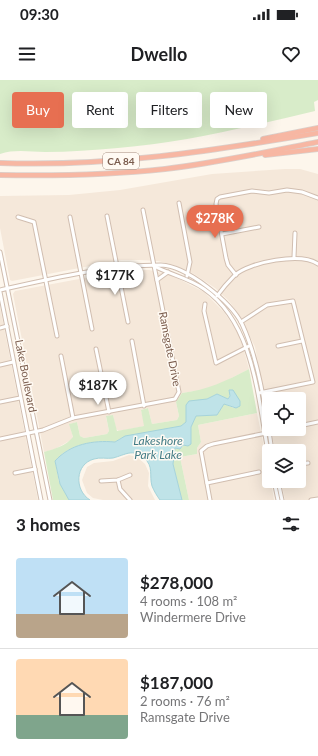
<!DOCTYPE html>
<html lang="en">
<head>
<meta charset="utf-8">
<style>
	:root { --surface:#fff; --page:#f2f2f2; --text:#202124; --muted:#757577; --line:#e0e0e0; --accent:#e76f51 }
	body { margin:0; font-family:Lato,sans-serif; background:var(--page); color:var(--text); height:100vh; display:flex; flex-direction:column; font-size:15px; white-space:nowrap }
	* { box-sizing:border-box; margin:0 }
	p { font-size:13px; color:var(--muted) }
	.icon { flex:none; width:22px; height:22px; fill:none; stroke:currentColor; stroke-width:2; stroke-linecap:round; stroke-linejoin:round }
	.map { position:relative; height:420px; overflow:hidden }
	.sheet { display:flex; flex-direction:column; background:var(--surface); flex:1 }
	.sheet>* { flex:none }
	.hud { position:absolute; left:12px; top:12px; width:294px; height:36px; display:flex; gap:8px }
	.tools { position:absolute; left:262px; top:312px; display:grid; gap:8px }
	.tools a { display:grid; place-items:center; width:44px; height:44px; border-radius:4px; background:var(--surface); box-shadow:0 4px 16px #0002; font-size:20px }
	.price { position:absolute; translate:-50% -34px; padding:0 9px; border-radius:14px; background:#fff; color:#222; font-size:13px; line-height:26px; filter:drop-shadow(0 1px 2px #0008) }
	.price::after { content:''; position:absolute; left:50%; top:24px; width:12px; height:9px; margin-left:-6px; background:inherit; clip-path:polygon(0 0,100% 0,50% 100%) }
	.price.on { background:var(--accent); color:#fff }
	ul { padding:0; list-style:none }
	li { display:flex; align-items:center; gap:12px; height:100px; padding:0 16px }
	li+li { border-top:1px solid var(--line) }
	li span { display:grid; place-items:center; flex:none; width:112px; height:80px; border-radius:4px; color:#555 }
	li>.icon { margin-inline-start:auto }
	span .icon { width:48px; height:48px; fill:#fffc; stroke-width:1 }
	li b { font-size:17px }
	h2 { display:flex; justify-content:space-between; align-items:center; height:48px; padding:0 16px; font-size:17px }
	.chip { padding:0 14px; border-radius:4px; background:var(--surface); box-shadow:0 4px 16px #0002; font-size:14px; line-height:36px }
	.chip.on { background:var(--accent); color:#fff }
	.status { display:flex; justify-content:space-between; align-items:center; height:28px; padding:0 20px; background:var(--surface); direction:ltr }
	.status svg { height:11px; fill:currentColor }
	header { display:flex; justify-content:space-between; align-items:center; height:52px; padding:0 16px; background:var(--surface); font-size:18px; font-weight:700 }
	.map>svg:first-child { display:block }
</style>
</head>
<body>
<div class="status"><b>09:30</b><svg viewBox="0 0 49 12"><path d="M0 12V9h3v3zM5 12V6h3v6zM10 12V3h3v9zM15 12V0h3v12zM26 1h20v11H26zM47 4h2v5h-2z"/></svg></div>
<header><svg class="icon" aria-label="menu" viewBox="0 0 24 24"><path d="M4 6h16M4 12h16M4 18h16"/></svg>Dwello<svg class="icon" aria-label="heart" viewBox="0 0 24 24"><path d="M12 20l-8-8c-3-5 5-10 8-4 3-6 11-1 8 4z"/></svg></header>
<div class="map">
<svg width="318" height="420" viewBox="0 0 318 420">
	<rect width="100%" height="100%" fill="#fdf6ec"/>
	<!-- residential -->
	<g fill="#f5e8da">
		<polygon points="285,89 300,89 318,94 318,420 285,420 281,401 299,401 299,371 275,371 271,349 299,349 299,319 269,319 269,339 255,267 240,236 229,221 215,208 194,194 174,185 158,181 140,180 121,180 12,201 10,200 0,148 0,116 69,115 120,110 212,94"/>
		<polygon points="127,190 149,190 171,195 204,212 224,232 236,250 242,263 249,289 214,307 202,310 182,313 176,322 179,336 177,340 152,344 148,328 141,330 145,346 119,351 116,349 113,335 106,337 109,351 107,354 84,358 80,356 77,342 70,344 73,358 71,360 55,369 44,372 13,214 15,211"/>
		<polygon points="0,225 1,232 38,420 0,420"/>
		<polygon points="257,333 269,392 269,401 271,401 274,420 189,420 180,377 197,374 197,368 201,362 198,345"/>
		<polygon points="129,375 137,377 145,384 149,393 148,406 155,420 103,420 93,418 87,413 82,400 87,387 94,383 113,381"/>
	</g>
	<!-- green -->
	<g fill="#d8ecc9">
		<path d="M0 0H318V20L314 22 315 31C251 46 184 63 118 68 94 70 69 72 45 72 30 72 15 69 0 74Z"/>
		<path d="M249 289 257 333 198 345 201 362 197 368V374L180 377 189 420H182L173 384 175 368 180 369 184 365 187 366 191 361V347L196 336 217 335 224 324 234 328 240 325 232 310 228 319 217 314 207 319 186 334V342L181 346 121 358 115 362C94 360 69 364 55 381L59 402 69 420H53L44 372C54 369 66 366 73 357L69 344 77 342 80 356 84 358 107 354 109 351 106 336 113 335 117 351 144 346 141 330 148 328 152 344 177 340 179 336 176 322 182 313C207 310 226 301 249 289Z"/>
	</g>
	<!-- water -->
	<path fill="#bfe3e8" stroke="#a5d3da" d="M229 310H233L240 321V326L236 328 224 324 217 335 196 336 191 347V364L188 366 183 365 180 369 175 368 173 384 182 420H160C157 416 154 411 152 406 149 396 154 386 144 378 133 368 125 375 113 378 107 379 100 377 94 379 75 384 74 410 90 420H69L60 404 55 381C70 364 93 360 115 362L125 356 181 346 186 342V325L189 321 207 319 217 314 228 319 230 316Z"/>
	<g fill="none" stroke-linecap="round" stroke-linejoin="round">
		<!-- minor casing -->
		<g stroke="#d1beb0" stroke-width="5">
			<g id="minor">
				<polyline points="179,123 190,182 187,196"/>
				<polyline points="107,136 128,242"/>
				<polyline points="18,137 34,142 57,256"/>
				<polyline points="70,137 92,249"/>
				<polyline points="222,154 259,147"/>
				<polyline points="0,172 50,420"/>
				<polyline points="294,177 295,153"/>
				<path d="M154 186C171 195 189 198 204 209 255 244 258 321 269 377"/>
				<polyline points="236,195 228,185 226,178 216,124 217,119 220,117 252,111 269,113 287,110 302,112 318,118"/>
				<polyline points="157,200 168,192"/>
				<path d="M0 210C53 198 108 185 161 185 187 186 231 222 242 244 259 280 266 332 272 371"/>
				<polyline points="0,212 41,420"/>
				<path d="M217 216C222 209 229 201 235 195 250 182 301 172 318 184"/>
				<polyline points="205,224 204,231 216,283 249,266"/>
				<polyline points="241,242 267,225 293,221 313,302 259,313"/>
				<polyline points="0,248 7,246"/>
				<polyline points="132,261 144,326"/>
				<polyline points="278,266 302,261"/>
				<polyline points="96,269 109,332"/>
				<polyline points="61,276 73,338"/>
				<polyline points="0,285 13,282"/>
				<polyline points="0,322 20,318"/>
				<polyline points="299,346 318,342"/>
				<polyline points="0,359 43,350 73,338 175,319 179,312 143,130"/>
				<polyline points="299,384 308,383"/>
				<polyline points="15,393 35,389"/>
				<polyline points="118,400 120,409 130,420"/>
				<polyline points="101,401 118,400 130,395"/>
				<polyline points="274,401 278,420"/>
				<polyline points="278,401 282,420"/>
				<polyline points="207,403 259,392"/>
				<polyline points="210,420 201,371 207,366 213,364 286,349"/>
				<polyline points="311,420 318,419"/>
			</g>
		</g>
		<!-- highway casing -->
		<g stroke="#dad1cd" stroke-width="6">
			<g id="highway">
				<polyline points="263,59 318,48"/>
				<polyline points="265,75 318,69"/>
				<path d="M0 83C108 87 212 71 318 53"/>
				<path d="M0 95C55 96 110 95 165 89 216 83 267 72 318 62"/>
			</g>
		</g>
		<!-- minor -->
		<use href="#minor" stroke="#fff" stroke-width="3"/>
		<!-- highway -->
		<use href="#highway" stroke="#f7b7a3" stroke-width="4.5"/>
	</g>
	<g text-anchor="middle" stroke-width="3" stroke-linejoin="round" paint-order="stroke">
		<!-- shield labels -->
		<rect fill="#fffaf3" stroke="#a28b7f" stroke-width="1" x="103" y="73" width="36" height="16" rx="3"/>
		<g font-size="10" font-weight="bold" fill="#7a5c4d">
			<text x="121" y="85">CA 84</text>
		</g>
		<!-- street labels -->
		<g font-size="11" fill="#7a5c4d" stroke="#fffaf3">
			<text transform="translate(170 269) rotate(79)" y="4">Ramsgate Drive</text>
			<text transform="translate(26 296) rotate(79)" y="4">Lake Boulevard</text>
		</g>
		<!-- water labels -->
		<g font-size="12" font-style="italic" fill="#437c86" stroke="#fffaf3">
			<text x="158" y="365">Lakeshore<tspan x="158" dy="14">Park Lake</tspan></text>
		</g>
	</g>
</svg>
<div class="tools">
<a><svg class="icon" aria-label="locate" viewBox="0 0 24 24"><circle cx="12" cy="12" r="6"/><path d="M12 2v4M12 18v4M2 12h4M18 12h4"/></svg></a>
<a><svg class="icon" aria-label="layers" viewBox="0 0 24 24"><path d="M12 4l9 5-9 5-9-5zM3 14l9 5 9-5"/></svg></a>
</div>
<b class="price on" style="left:215px;top:159px">$278K</b>
<b class="price" style="left:115px;top:216px">$177K</b>
<b class="price" style="left:98px;top:326px">$187K</b>
<div class="hud">
<a class="chip on">Buy</a>
<a class="chip">Rent</a>
<a class="chip">Filters</a>
<a class="chip">New</a>
</div>
</div>
<section class="sheet">
<h2>3 homes<svg class="icon" aria-label="filters" viewBox="0 0 24 24"><path d="M4 7h16M4 17h16"/><circle cx="9" cy="7" r="2"/><circle cx="15" cy="17" r="2"/></svg></h2>
<ul>
<li><span style="background:linear-gradient(#bfe0f5 70%,#b9a48a 0)"><svg class="icon" aria-label="home" viewBox="0 0 24 24"><path d="M3 11l9-7 9 7M6 9v11h12V9"/></svg></span><div><b>$278,000</b><p>4 rooms · 108 m²</p><p>Windermere Drive</p></div></li>
<li><span style="background:linear-gradient(#ffd9b3 70%,#7fa58c 0)"><svg class="icon" aria-label="home" viewBox="0 0 24 24"><path d="M3 11l9-7 9 7M6 9v11h12V9"/></svg></span><div><b>$187,000</b><p>2 rooms · 76 m²</p><p>Ramsgate Drive</p></div></li>
</ul>
</section>
</body>
</html>
